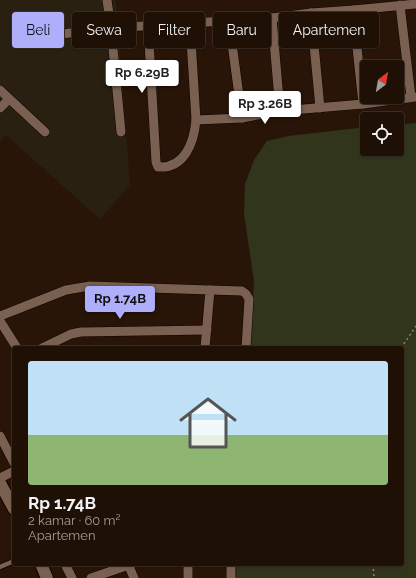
<!DOCTYPE html>
<html lang="id">
<head>
<meta charset="utf-8">
<style>
	:root { --surface:#1f1006; --page:#271910; --text:#f1f3f6; --muted:#a19d9b; --line:#3c3028; --accent:#afaefa }
	body { margin:0; font-family:Raleway,sans-serif; background:var(--page); color:var(--text); height:100vh; display:flex; flex-direction:column; font-size:15px; white-space:nowrap }
	* { box-sizing:border-box; margin:0 }
	p { font-size:13px; color:var(--muted) }
	.icon { flex:none; width:22px; height:22px; fill:none; stroke:currentColor; stroke-width:2; stroke-linecap:round; stroke-linejoin:round }
	.map { position:relative; flex:1; overflow:hidden }
	.panel { position:absolute; left:12px; top:346px; width:392px; height:220px; display:flex; flex-direction:column; background:var(--surface); border-radius:4px; box-shadow:0 1px 3px #0004,0 0 0 1px var(--line) }
	.panel>* { flex:none }
	.top-card { position:absolute; left:12px; top:12px; width:392px; height:36px; display:flex; gap:8px }
	.needle { width:26px; rotate:31deg }
	.tools { position:absolute; left:360px; top:60px; display:grid; gap:8px }
	.tools a { display:grid; place-items:center; width:44px; height:44px; border-radius:4px; background:var(--surface); box-shadow:0 1px 3px #0004,0 0 0 1px var(--line); font-size:20px }
	.price { position:absolute; translate:-50% -34px; padding:0 9px; border-radius:4px; background:#fff; color:#222; font-size:13px; line-height:26px; filter:drop-shadow(0 1px 2px #0008) }
	.price::after { content:''; position:absolute; left:50%; top:24px; width:12px; height:9px; margin-left:-6px; background:inherit; clip-path:polygon(0 0,100% 0,50% 100%) }
	.price.current { background:var(--accent); color:#111 }
	ul { padding:0; list-style:none }
	li { display:grid; align-content:center; gap:8px; height:212px; padding:0 16px }
	li span { display:grid; place-items:center; height:124px; border-radius:4px; color:#555 }
	li>.icon { margin-inline-start:auto }
	span .icon { width:72px; height:72px; fill:#fffc; stroke-width:1 }
	li b { font-size:17px }
	.tag { padding:0 14px; border-radius:4px; background:var(--surface); box-shadow:0 1px 3px #0004,0 0 0 1px var(--line); font-size:14px; line-height:36px }
	.tag.current { background:var(--accent); color:#111 }
	.map>svg:first-child { display:block }
</style>
</head>
<body>
<div class="map">
<svg width="416" height="578" viewBox="0 0 416 578">
	<rect width="100%" height="100%" fill="#291508"/>
	<!-- commercial -->
	<polygon fill="#292011" points="0,0 116,0 130,185 100,219 6,135 0,141"/>
	<!-- green -->
	<polygon fill="#30351b" points="416,123 416,578 236,578 237,564 402,564 402,348 250,348 254,281 244,214 245,184 254,160 267,141 288,136 367,127 367,149 397,149 397,125"/>
	<g fill="none" stroke-linecap="round" stroke-linejoin="round">
		<!-- lane casing -->
		<g stroke="#110200" stroke-width="6">
			<polyline id="lane" points="0,567 14,561"/>
		</g>
		<!-- street casing -->
		<g stroke="#110200" stroke-width="10">
			<g id="street">
				<polyline points="107,0 111,28 272,18 311,13 353,10 416,4"/>
				<polyline points="400,5 411,97"/>
				<polyline points="353,10 363,104"/>
				<polyline points="311,13 320,108"/>
				<polyline points="272,18 280,111"/>
				<polyline points="229,21 242,118"/>
				<polyline points="190,24 196,120"/>
				<path d="M148 25 156 162 158 167C185 169 194 142 196 120L242 118 280 111 363 104 416 97"/>
				<polyline points="37,37 111,28 121,132"/>
				<polyline points="0,90 45,132"/>
				<polyline points="0,108 9,99"/>
				<polyline points="210,290 242,291 246,294 249,299 246,348"/>
				<polyline points="0,316 66,290 90,286 210,290 205,348"/>
				<polyline points="0,321 17,348"/>
				<polyline points="42,348 71,334 81,332 207,330"/>
				<polyline points="0,436 14,463"/>
				<polyline points="0,478 14,471"/>
				<polyline points="65,564 72,578"/>
				<polyline points="128,564 134,578"/>
				<polyline points="91,578 132,564"/>
				<polyline points="188,578 188,564"/>
				<polyline points="231,578 231,564"/>
			</g>
		</g>
		<!-- secondary casing -->
		<g stroke="#110200" stroke-width="14">
			<g id="secondary">
				<polyline points="0,483 14,509"/>
				<polyline points="41,564 47,578"/>
			</g>
		</g>
		<!-- path -->
		<g stroke="#938277" stroke-width="1.5" stroke-dasharray="2 3" stroke-linecap="butt">
			<polyline points="401,348 416,326"/>
			<polyline points="373,564 374,578"/>
		</g>
		<!-- lane -->
		<use href="#lane" stroke="#796051" stroke-width="4.5"/>
		<!-- street -->
		<use href="#street" stroke="#796051" stroke-width="9"/>
		<!-- secondary -->
		<use href="#secondary" stroke="#796051" stroke-width="12"/>
	</g>
</svg>
<div class="tools">
<a><svg class="needle" viewBox="-14 -14 28 28"><path d="M0-13l5 13h-10z" fill="#e53935"/><path d="M0 13l5-13h-10z" fill="#a19d9b"/></svg></a>
<a><svg class="icon" aria-label="locate" viewBox="0 0 24 24"><circle cx="12" cy="12" r="6"/><path d="M12 2v4M12 18v4M2 12h4M18 12h4"/></svg></a>
</div>
<b class="price" style="left:142px;top:94px">Rp 6.29B</b>
<b class="price" style="left:265px;top:125px">Rp 3.26B</b>
<b class="price current" style="left:120px;top:320px">Rp 1.74B</b>
<div class="top-card">
<a class="tag current">Beli</a>
<a class="tag">Sewa</a>
<a class="tag">Filter</a>
<a class="tag">Baru</a>
<a class="tag">Apartemen</a>
</div>
<section class="panel">
<ul>
<li><span style="background:linear-gradient(#bfe0f5 60%,#8fb573 0)"><svg class="icon" aria-label="home" viewBox="0 0 24 24"><path d="M3 11l9-7 9 7M6 9v11h12V9"/></svg></span><div><b>Rp 1.74B</b><p>2 kamar · 60 m²</p><p>Apartemen</p></div></li>
</ul>
</section>
</div>
</body>
</html>
